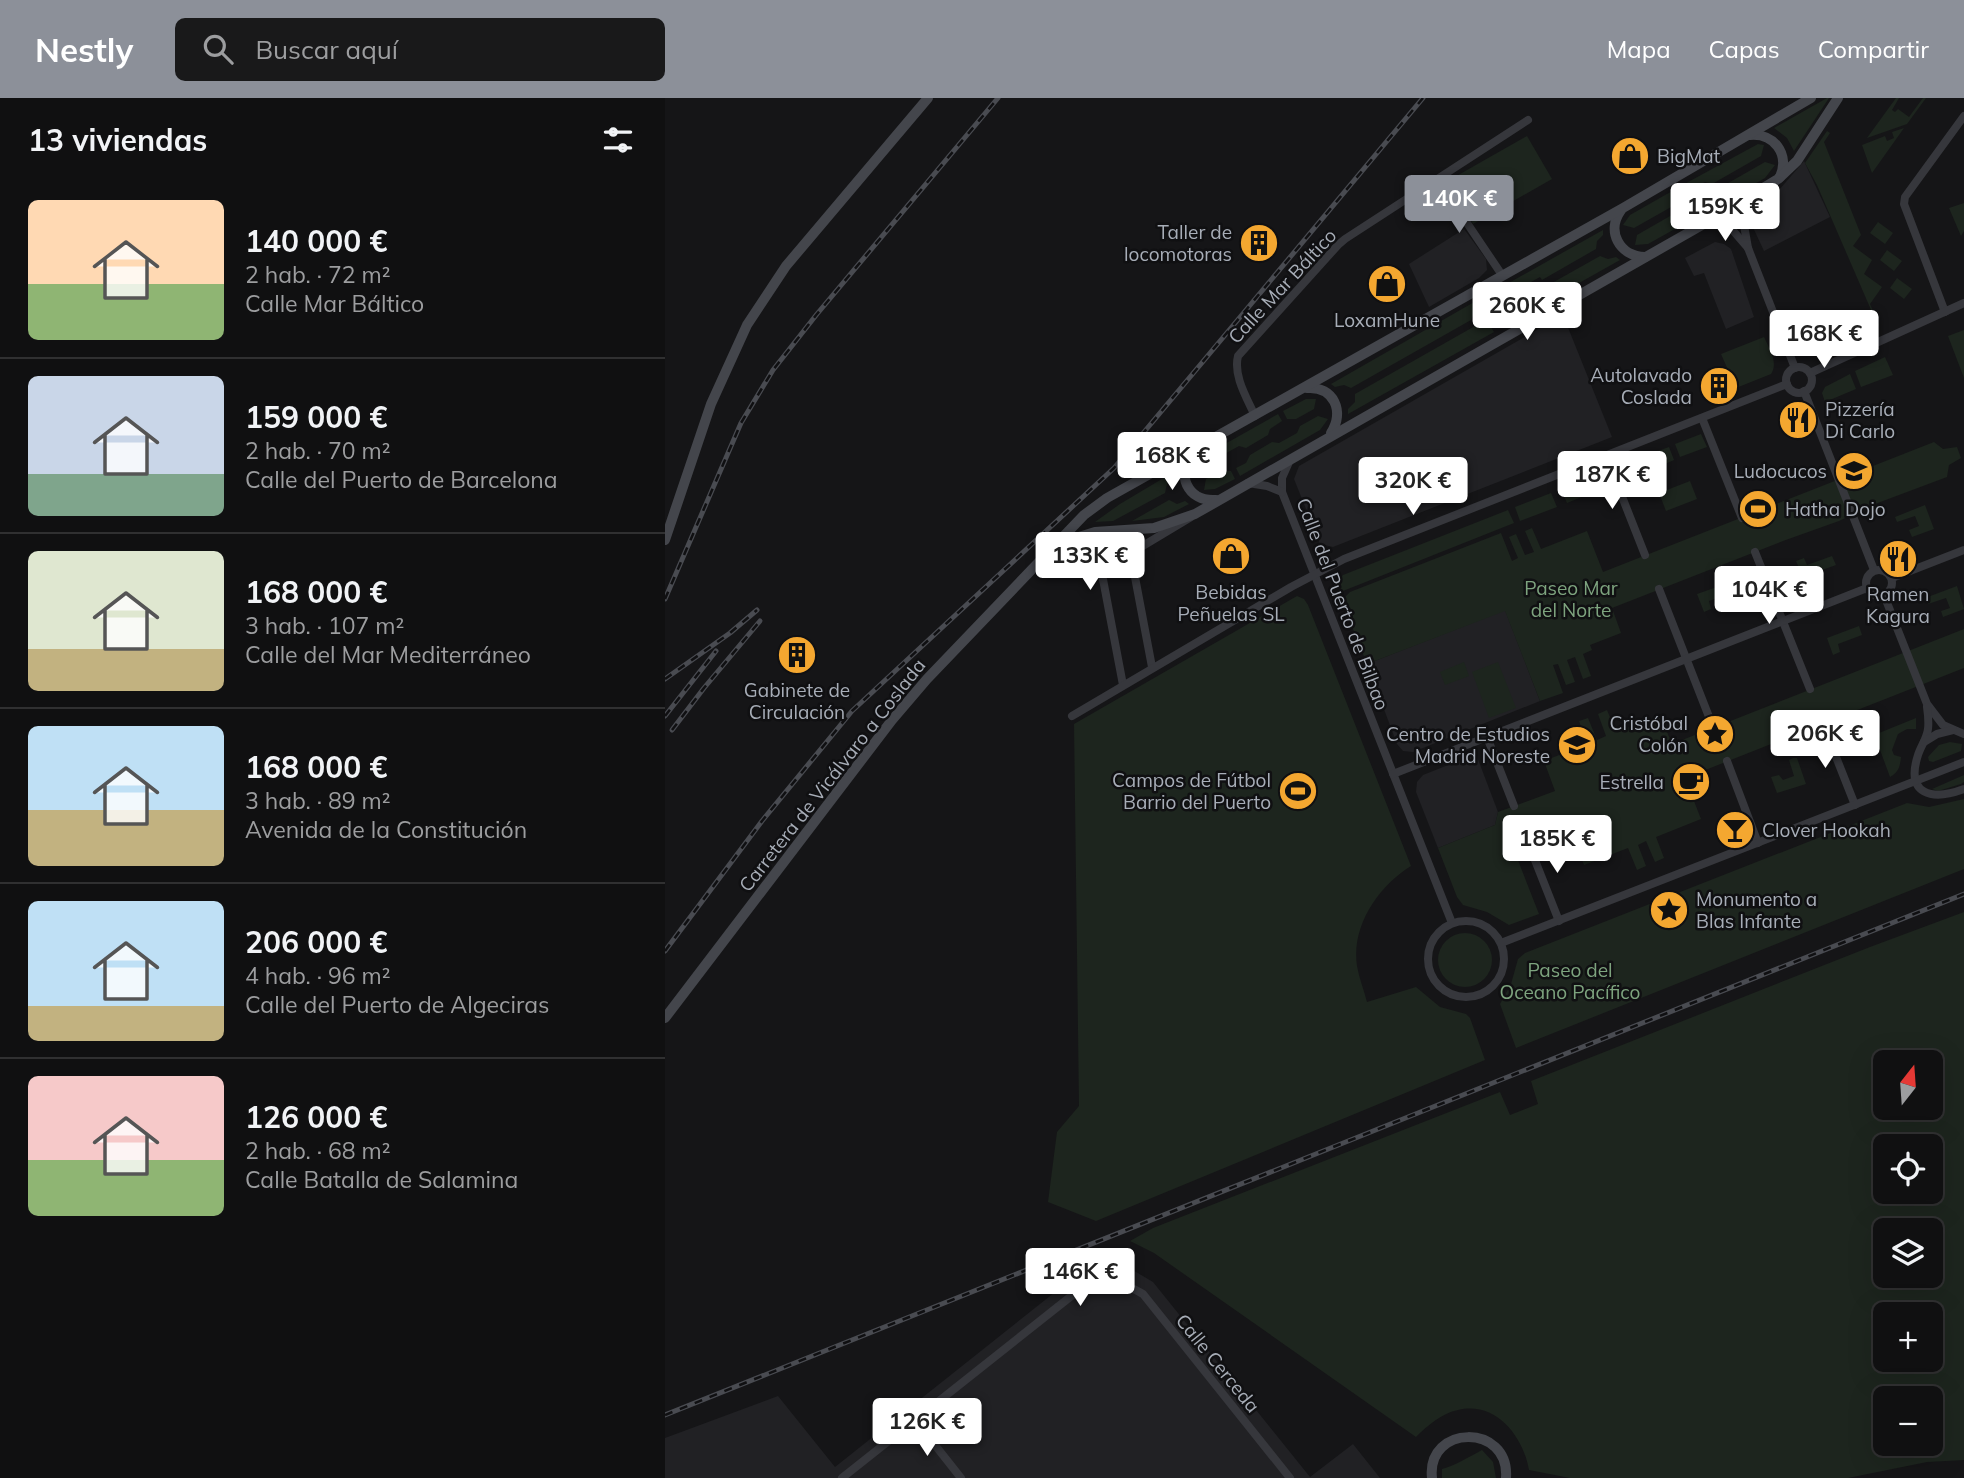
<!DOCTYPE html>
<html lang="es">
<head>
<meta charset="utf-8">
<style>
	:root { --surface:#101011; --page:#19191a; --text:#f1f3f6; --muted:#9c9d9f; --line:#303031; --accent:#8c9099 }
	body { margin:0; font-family:Mulish,sans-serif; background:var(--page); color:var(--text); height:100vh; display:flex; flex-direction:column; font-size:26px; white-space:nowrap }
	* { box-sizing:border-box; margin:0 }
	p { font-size:23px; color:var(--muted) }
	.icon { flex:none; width:38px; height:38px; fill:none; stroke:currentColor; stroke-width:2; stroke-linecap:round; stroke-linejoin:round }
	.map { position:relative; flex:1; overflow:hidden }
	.drawer { display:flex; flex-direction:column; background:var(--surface); width:665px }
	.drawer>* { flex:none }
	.needle { width:46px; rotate:17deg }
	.tools { position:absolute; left:1208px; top:952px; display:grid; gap:14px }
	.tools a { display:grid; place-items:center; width:70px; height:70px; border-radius:10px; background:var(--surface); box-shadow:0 7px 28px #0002,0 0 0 2px var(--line); font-size:35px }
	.price { position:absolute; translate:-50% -60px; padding:0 16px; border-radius:7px; background:#fff; color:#222; font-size:23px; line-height:46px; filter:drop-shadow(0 2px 4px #0008) }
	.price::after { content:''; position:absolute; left:50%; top:42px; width:21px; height:16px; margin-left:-10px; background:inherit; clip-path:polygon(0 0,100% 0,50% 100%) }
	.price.selected { background:var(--accent); color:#fff }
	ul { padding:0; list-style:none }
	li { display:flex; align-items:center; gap:21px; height:175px; padding:0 28px }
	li+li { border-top:2px solid var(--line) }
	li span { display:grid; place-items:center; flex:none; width:196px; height:140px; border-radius:10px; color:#555 }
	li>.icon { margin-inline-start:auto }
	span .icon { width:84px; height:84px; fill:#fffc; stroke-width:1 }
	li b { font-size:30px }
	h2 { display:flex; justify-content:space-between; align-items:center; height:84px; padding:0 28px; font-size:30px }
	header { display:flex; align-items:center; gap:42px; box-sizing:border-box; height:98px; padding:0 35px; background:var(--accent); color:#fff }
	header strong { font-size:33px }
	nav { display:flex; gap:38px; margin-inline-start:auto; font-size:24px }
	.search { width:490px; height:63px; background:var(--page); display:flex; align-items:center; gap:18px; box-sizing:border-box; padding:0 24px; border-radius:10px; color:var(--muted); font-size:26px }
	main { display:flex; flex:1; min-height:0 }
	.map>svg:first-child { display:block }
</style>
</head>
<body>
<header>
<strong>Nestly</strong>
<div class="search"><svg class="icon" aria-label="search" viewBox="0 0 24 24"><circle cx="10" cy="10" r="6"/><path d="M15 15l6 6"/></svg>Buscar aquí</div>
<nav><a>Mapa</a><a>Capas</a><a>Compartir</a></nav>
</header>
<main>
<section class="drawer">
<h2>13 viviendas<svg class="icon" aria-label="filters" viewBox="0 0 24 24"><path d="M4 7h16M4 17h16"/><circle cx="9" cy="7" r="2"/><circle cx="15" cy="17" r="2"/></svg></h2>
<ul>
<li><span style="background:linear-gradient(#ffd9b3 60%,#8fb573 0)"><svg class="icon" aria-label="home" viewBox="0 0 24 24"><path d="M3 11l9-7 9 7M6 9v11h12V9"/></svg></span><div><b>140 000 €</b><p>2 hab. · 72 m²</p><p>Calle Mar Báltico</p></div></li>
<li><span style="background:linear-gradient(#c9d6e8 70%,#7fa58c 0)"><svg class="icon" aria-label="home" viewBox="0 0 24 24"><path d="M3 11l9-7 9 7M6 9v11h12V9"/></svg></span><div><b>159 000 €</b><p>2 hab. · 70 m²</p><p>Calle del Puerto de Barcelona</p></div></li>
<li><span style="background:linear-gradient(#dfe7d0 70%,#c2b280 0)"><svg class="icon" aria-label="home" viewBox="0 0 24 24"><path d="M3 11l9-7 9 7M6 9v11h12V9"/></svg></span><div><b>168 000 €</b><p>3 hab. · 107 m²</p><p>Calle del Mar Mediterráneo</p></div></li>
<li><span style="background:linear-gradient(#bfe0f5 60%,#c2b280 0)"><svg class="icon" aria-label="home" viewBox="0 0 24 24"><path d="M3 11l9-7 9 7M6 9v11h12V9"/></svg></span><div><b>168 000 €</b><p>3 hab. · 89 m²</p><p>Avenida de la Constitución</p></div></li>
<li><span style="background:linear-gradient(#bfe0f5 75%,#c2b280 0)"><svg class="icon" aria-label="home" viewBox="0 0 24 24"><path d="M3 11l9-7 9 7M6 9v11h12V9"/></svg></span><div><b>206 000 €</b><p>4 hab. · 96 m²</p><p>Calle del Puerto de Algeciras</p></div></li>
<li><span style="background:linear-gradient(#f6c9c9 60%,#8fb573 0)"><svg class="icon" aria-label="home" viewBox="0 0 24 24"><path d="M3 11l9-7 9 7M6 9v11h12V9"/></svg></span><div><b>126 000 €</b><p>2 hab. · 68 m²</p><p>Calle Batalla de Salamina</p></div></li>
</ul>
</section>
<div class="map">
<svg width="1299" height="1380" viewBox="0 0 1299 1380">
	<rect width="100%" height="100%" fill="#151517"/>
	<!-- built -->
	<g fill="#212124">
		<polygon points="1139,63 1165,119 1099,153 1085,123 1086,113 1114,92"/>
		<polygon points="799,131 821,161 822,172 814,180 764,209 744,166"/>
		<polygon points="1050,144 1059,146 1066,151 1089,219 1061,231 1039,175 1029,178 1020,160"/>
		<polygon points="898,217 947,339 668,449 655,446 629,381 634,368"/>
		<polygon points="840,512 875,603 748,654 738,653 732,646 702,566"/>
		<polygon points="811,656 833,714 830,727 773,750 751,694 752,684 758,677"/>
		<polygon points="439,1168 466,1171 488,1184 645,1379 688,1346 715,1380 0,1380 0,1340 113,1298 170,1369 409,1179"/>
	</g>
	<!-- green -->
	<g fill="#1d251e" fill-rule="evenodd">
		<polygon points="1162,0 1164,0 1129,53 1122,40 1109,30"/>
		<polygon points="1231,0 1234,0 1227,12 1230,14 1233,11 1244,19 1258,0 1261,0 1242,26 1202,40"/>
		<polygon points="1239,30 1207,75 1197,47 1220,38 1222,43 1229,40 1227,34"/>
		<polygon points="1162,33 1165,35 1159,44 1196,137 1188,148 1207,162 1199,176 1217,189 1205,206 1214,227 1213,228 1152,87 1140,65"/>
		<polygon points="862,38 887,81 808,126 788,93 788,80"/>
		<polygon points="1093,46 1099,47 1096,58 1047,86 1040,84 1019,96 1014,89"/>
		<polygon points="1100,64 1110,67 1100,80 1032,119 1028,111 1047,100 1051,92"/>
		<polygon points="1009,92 1013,99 1008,108 969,130 958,127 965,117"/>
		<polygon points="1299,105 1299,133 1296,138 1284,110"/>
		<polygon points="1012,114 1022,115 1026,122 983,146 970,147 972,137"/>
		<polygon points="1213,124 1228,135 1220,146 1205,135"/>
		<polygon points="938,132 938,137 932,143 931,151 877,182 875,179 866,184 868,187 835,205 829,204 821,208 817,200"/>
		<polygon points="1222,152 1237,163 1229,173 1215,162"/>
		<polygon points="935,158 943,161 951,159 955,162 834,230 830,223 836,219 839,212"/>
		<polygon points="1232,180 1247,191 1239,201 1225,190"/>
		<polygon points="811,203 816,211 809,215 806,222 686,290 679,287 670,289 666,286"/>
		<polygon points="824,226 829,234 683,316 683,311 690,304 690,296 810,228 816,230"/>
		<polygon points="1299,232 1299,280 1283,238"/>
		<path d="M1099 239C1104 250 1114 265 1106 276L1071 290 1056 256Z"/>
		<polygon points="1220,259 1228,277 1196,289 1190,273"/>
		<polygon points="1185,276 1191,291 1160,304 1157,295 1160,289"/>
		<polygon points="641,301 651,301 649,311 631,321 622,321 618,313"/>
		<polygon points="613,316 617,323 605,331 603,337 581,350 574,348 556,358 552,366 537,374 527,371 535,360"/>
		<polygon points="653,318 663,321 655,332 575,378 571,370 581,365 585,357 607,344 614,345 632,335 635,328"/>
		<polygon points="1036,336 1042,349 1015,359 1010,346"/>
		<polygon points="1269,344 1278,351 1292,349 1296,360 1284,367 1282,379 1210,406 1174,423 1118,443 947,510 956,535 925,547 927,552 918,556 926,578 918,581 910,559 902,562 910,584 901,587 893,566 888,567 898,595 875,603 840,513 702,566 678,506 680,499 685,494 836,435 847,463 853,460 844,439 851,436 860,457 869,454 860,433 867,430 876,451 922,433 938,474"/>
		<polygon points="1004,349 1009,362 991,370 985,356"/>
		<polygon points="979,359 984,372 957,383 952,370"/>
		<polygon points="556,373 566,373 570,381 550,391 539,392 541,381"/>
		<polygon points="938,374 946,387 902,405 896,391"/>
		<polygon points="507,375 508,381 502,386 500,395 448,423 430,424 455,406"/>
		<polygon points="1025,383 1032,401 1001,413 994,395"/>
		<polygon points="886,395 892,409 855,423 850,409"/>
		<polygon points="504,402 512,406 520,403 524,406 499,419 467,423"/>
		<polygon points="1260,407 1269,431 1247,439 1244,432 1254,428 1250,418 1232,424 1230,419"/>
		<polygon points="843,412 849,425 673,495 672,484 678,477"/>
		<polygon points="1167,458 1171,467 1138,479 1131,463 1139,460 1142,467"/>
		<polygon points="1066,484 1070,494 1044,503 1046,511 1039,514 1032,496"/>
		<polygon points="1292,488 1299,511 1278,519 1276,513 1285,510 1281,500 1263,506 1260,500"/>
		<path d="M632 498 639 501 643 507 746 768C714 788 686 827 692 868 694 880 699 892 702 904L751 889 775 909 801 916 805 920 820 962 431 1123 383 1104 392 1034 414 1008 409 626Z"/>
		<polygon points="1194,528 1197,537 1173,546 1175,554 1168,557 1162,540"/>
		<polygon points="1299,531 1299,570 1020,680 1036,721 991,739 999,760 990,764 981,743 973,747 981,768 972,772 963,750 919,767 903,726 847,747 874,816 844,827 822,814 798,807 792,799 773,750 830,727 833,714 890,693 879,663 922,646 914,623 923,620 932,642 941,638 933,616 942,612 951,634 995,617 1007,646"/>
		<polygon points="799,564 804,578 780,587 775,574"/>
		<polygon points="833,564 851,610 824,620 807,574"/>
		<path d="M1251 620V631H1242L1233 636 1227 652 1229 657 1236 659C1235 668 1234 674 1225 679L1211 641 1214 635Z"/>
		<polygon points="1285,644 1297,646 1296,653 1268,664 1264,663 1263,659 1274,647"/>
		<polygon points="1128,660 1132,660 1141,686 1112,695 1106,679 1114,677 1118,682 1129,678 1124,662"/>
		<polygon points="1299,677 1299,684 1296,686 1273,693 1267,691"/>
		<polygon points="1299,701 1299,771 851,950 835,906 846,886 853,861 860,855 1242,705 1264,709"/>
		<path d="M1299 814V1362L1262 1364 1183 1380H905L864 1372C858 1338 831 1303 793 1312 777 1315 762 1328 751 1339L489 1155 465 1143 488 1130 835 994 845 1017 873 1006 866 983 1205 849ZM1265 964V1010H1220V964ZM1265 1048V1094H1220V1048ZM1220 1132H1265V1178H1220ZM1265 1216V1262H1220V1216ZM1265 1300V1346H1220V1300Z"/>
		<circle cx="800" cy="862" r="27"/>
		<path d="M817 1352 828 1364 831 1380H777V1371C787 1369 806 1358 817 1352Z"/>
	</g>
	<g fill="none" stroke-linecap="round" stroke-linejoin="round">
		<!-- street -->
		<g stroke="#36373c" stroke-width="8">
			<polyline points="773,82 837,177"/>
			<polyline points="1086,99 1077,116 1083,150 1130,270"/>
			<polyline points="1044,123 1064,128 1083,150"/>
			<polyline points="1280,214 1239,106 1240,99 1299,18"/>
			<circle cx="1134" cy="282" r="13"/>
			<polyline points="1145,275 1299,205"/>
			<polyline points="1139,293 1209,472"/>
			<path d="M590 318C582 300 568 278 573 258L673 147 680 141 863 22"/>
			<polyline points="1037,320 1077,420"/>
			<polyline points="941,358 980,457"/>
			<polyline points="625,362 617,380 617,394 787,825"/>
			<polyline points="583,385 602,388 617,394"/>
			<polyline points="1090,454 1145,591"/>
			<circle cx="1214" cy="485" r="13"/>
			<polyline points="1227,480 1299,452"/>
			<polyline points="994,491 1048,629"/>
			<polyline points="1219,497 1262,606 1278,627 1299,636"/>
			<polyline points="487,569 466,458 471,452 526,419"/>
			<path d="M458 587 437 476C441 458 457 457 467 470"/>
			<path d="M1262 609C1263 616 1264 623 1263 631 1262 640 1256 648 1253 657 1240 697 1267 703 1299 691"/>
			<polyline points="407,618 626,489 679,461 1122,286"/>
			<polyline points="1158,626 1190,707"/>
			<polyline points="822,639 849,708"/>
			<polyline points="1259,644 1272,636 1288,632"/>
			<polyline points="1062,663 1093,745"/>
			<polyline points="728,676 1202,490"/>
			<polyline points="862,742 894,823"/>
			<circle cx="801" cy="861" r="38"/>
			<polyline points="836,845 1299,664"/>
			<polyline points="251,1323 296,1380"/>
			<path d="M177 1380 419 1188C441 1180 458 1184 478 1196L625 1380"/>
		</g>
		<!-- secondary -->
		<g stroke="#44464c" stroke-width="10">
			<path d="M1085 37C1109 35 1125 56 1115 79"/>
			<path d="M956 112C941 133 954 158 980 159"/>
			<path d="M642 290C669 288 680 314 666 335"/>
			<path d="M526 354C511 376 522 404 551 402"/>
			<polyline points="0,442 46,306 82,227 121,168 263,0"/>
			<polyline points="389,454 414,439 430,434 489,430 530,416 1044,123 1113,81 1132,63 1173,0"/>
			<polyline points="0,920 227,622 262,581 419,417 442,400 958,110 1146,0"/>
			<path d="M767 1380C761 1326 845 1325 841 1380"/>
		</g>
		<!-- rail casing -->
		<g stroke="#494b51" stroke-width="5">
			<g id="rail">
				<polyline points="0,501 76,325 108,272 152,216 333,0"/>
				<polyline points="0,581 65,535 92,512"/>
				<polyline points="0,618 51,553"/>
				<polyline points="7,632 39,590 95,523"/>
				<polyline points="0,853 97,723 187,613 449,370 758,0"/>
				<polyline points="0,1317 1299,796"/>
			</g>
		</g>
		<!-- rail -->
		<use href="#rail" stroke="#101012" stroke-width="2.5" stroke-dasharray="8" stroke-linecap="butt"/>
	</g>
	<!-- icons -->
	<defs>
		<g id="shop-disc" transform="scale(2.0125)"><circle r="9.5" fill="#f4a730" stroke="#101012"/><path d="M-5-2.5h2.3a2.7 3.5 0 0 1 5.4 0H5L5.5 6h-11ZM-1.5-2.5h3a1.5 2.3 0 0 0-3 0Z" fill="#111"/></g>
		<g id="building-disc" transform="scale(2.0125)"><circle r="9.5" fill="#f4a730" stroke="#101012"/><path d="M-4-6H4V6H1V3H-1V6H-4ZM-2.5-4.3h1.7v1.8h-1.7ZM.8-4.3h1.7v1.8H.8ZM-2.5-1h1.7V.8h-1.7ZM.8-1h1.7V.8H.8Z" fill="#111"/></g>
		<g id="restaurant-disc" transform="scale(2.0125)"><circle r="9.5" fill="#f4a730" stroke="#101012"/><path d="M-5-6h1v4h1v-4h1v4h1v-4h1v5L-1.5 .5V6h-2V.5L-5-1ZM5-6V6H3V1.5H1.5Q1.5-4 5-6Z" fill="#111"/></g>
		<g id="school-disc" transform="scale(2.0125)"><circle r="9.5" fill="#f4a730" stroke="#101012"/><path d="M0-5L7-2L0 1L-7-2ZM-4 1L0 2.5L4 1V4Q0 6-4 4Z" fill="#111"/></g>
		<g id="stadium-disc" transform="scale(2.0125)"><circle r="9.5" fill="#f4a730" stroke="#101012"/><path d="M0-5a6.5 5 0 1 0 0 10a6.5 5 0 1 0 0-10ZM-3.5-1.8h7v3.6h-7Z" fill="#111"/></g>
		<g id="sight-disc" transform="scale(2.0125)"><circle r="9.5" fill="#f4a730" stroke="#101012"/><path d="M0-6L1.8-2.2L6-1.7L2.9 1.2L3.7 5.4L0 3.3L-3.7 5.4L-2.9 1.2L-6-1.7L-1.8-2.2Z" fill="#111"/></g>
		<g id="cafe-disc" transform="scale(2.0125)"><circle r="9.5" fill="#f4a730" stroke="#101012"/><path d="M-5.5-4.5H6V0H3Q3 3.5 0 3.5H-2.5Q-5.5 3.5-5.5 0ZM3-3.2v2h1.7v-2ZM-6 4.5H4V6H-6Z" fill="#111"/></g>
		<g id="bar-disc" transform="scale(2.0125)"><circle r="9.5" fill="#f4a730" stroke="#101012"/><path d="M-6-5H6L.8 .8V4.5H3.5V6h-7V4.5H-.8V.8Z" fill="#111"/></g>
	</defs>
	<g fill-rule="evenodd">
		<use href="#shop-disc" x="965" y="58"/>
		<use href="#building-disc" x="594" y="145"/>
		<use href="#shop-disc" x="722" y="186"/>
		<use href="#building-disc" x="1054" y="288"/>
		<use href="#restaurant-disc" x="1133" y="322"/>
		<use href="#school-disc" x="1189" y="373"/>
		<use href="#stadium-disc" x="1093" y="411"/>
		<use href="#shop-disc" x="566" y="458"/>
		<use href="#restaurant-disc" x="1233" y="461"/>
		<use href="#building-disc" x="132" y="557"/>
		<use href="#sight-disc" x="1050" y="636"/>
		<use href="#school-disc" x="912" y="647"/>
		<use href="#cafe-disc" x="1026" y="684"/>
		<use href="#stadium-disc" x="633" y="693"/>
		<use href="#bar-disc" x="1070" y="732"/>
		<use href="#sight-disc" x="1004" y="812"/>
	</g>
	<g text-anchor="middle" stroke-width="5" stroke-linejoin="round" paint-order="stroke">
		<!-- poi labels -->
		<g font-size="19" fill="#a7adb7" stroke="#101012" text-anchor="end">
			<text x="992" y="65" text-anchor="start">BigMat</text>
			<text x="567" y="141">Taller de<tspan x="567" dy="22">locomotoras</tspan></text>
			<text x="722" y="229" text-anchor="middle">LoxamHune</text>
			<text x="1027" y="284">Autolavado<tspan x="1027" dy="22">Coslada</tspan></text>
			<text x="1160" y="318" text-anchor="start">Pizzería<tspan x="1160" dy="22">Di Carlo</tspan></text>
			<text x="1162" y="380">Ludocucos</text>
			<text x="1120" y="418" text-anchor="start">Hatha Dojo</text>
			<text x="566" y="501" text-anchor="middle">Bebidas<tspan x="566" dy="22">Peñuelas SL</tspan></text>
			<text x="1233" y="503" text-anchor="middle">Ramen<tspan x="1233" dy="22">Kagura</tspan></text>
			<text x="132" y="599" text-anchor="middle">Gabinete de<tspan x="132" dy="22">Circulación</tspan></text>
			<text x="1023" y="632">Cristóbal<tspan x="1023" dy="22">Colón</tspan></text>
			<text x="885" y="643">Centro de Estudios<tspan x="885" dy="22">Madrid Noreste</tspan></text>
			<text x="606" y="689">Campos de Fútbol<tspan x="606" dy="22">Barrio del Puerto</tspan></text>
			<text x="999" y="691">Estrella</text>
			<text x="1097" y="739" text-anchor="start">Clover Hookah</text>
			<text x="1031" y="808" text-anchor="start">Monumento a<tspan x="1031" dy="22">Blas Infante</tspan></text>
		</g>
		<!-- street labels -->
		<g font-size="19" fill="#a7adb7" stroke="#101012">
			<text transform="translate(617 188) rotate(-47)" y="7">Calle Mar Báltico</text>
			<text transform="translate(678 506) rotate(69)" y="7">Calle del Puerto de Bilbao</text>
			<text transform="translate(167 677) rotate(-52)" y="7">Carretera de Vicálvaro a Coslada</text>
			<text transform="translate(553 1265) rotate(51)" y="7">Calle Cerceda</text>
		</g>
		<!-- park labels -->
		<g font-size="19" fill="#7da37e" stroke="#101012">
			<text x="906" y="497">Paseo Mar<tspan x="906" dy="22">del Norte</tspan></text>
			<text x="905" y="879">Paseo del<tspan x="905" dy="22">Oceano Pacífico</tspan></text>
		</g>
	</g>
</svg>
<div class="tools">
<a><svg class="needle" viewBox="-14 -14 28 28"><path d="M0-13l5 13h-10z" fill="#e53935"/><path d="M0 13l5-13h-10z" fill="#9c9d9f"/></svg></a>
<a><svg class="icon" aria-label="locate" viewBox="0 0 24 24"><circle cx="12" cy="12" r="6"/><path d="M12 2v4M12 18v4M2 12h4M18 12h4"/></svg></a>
<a><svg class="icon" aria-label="layers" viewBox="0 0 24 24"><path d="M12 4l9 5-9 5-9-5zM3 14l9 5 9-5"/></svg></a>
<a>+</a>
<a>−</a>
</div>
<b class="price selected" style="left:794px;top:137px">140K €</b>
<b class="price" style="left:1060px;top:145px">159K €</b>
<b class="price" style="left:862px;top:244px">260K €</b>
<b class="price" style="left:1159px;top:272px">168K €</b>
<b class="price" style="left:507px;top:394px">168K €</b>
<b class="price" style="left:947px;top:413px">187K €</b>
<b class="price" style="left:748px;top:419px">320K €</b>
<b class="price" style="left:425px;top:494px">133K €</b>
<b class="price" style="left:1104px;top:528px">104K €</b>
<b class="price" style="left:1160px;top:672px">206K €</b>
<b class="price" style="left:892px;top:777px">185K €</b>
<b class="price" style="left:415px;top:1210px">146K €</b>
<b class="price" style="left:262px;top:1360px">126K €</b>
</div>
</main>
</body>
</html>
